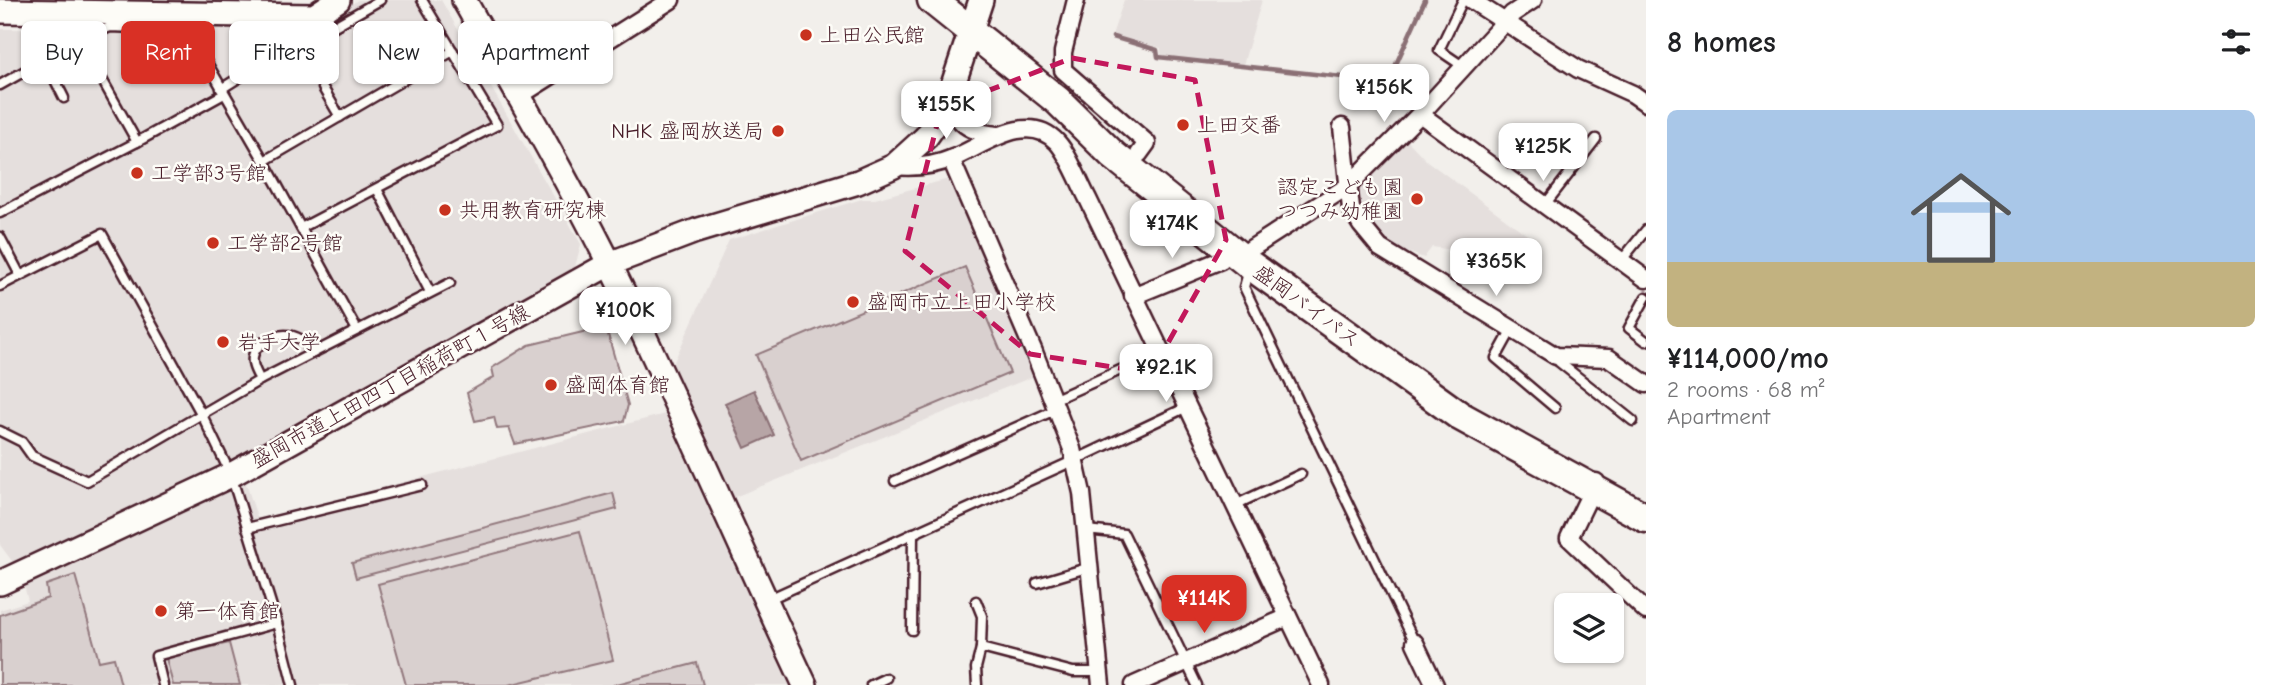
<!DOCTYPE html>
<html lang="en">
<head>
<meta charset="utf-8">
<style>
	:root { --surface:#fff; --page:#f2f2f2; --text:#202124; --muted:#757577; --accent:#d93025 }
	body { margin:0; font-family:"Comic Neue","Klee One",sans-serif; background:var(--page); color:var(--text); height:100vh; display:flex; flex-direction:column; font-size:26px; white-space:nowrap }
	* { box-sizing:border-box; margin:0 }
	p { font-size:23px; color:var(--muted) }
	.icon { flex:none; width:38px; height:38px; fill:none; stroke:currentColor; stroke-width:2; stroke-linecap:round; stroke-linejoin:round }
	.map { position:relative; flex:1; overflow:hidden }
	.panel { display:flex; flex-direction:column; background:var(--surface); width:630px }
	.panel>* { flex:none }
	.top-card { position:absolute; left:21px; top:21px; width:665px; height:63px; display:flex; gap:14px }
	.fabs { position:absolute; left:1554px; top:593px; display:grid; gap:14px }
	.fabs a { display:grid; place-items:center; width:70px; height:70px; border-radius:10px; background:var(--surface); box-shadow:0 2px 5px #0004; font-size:35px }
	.price { position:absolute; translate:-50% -60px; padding:0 16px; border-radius:14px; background:#fff; color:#222; font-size:23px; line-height:46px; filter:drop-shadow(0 2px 4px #0008) }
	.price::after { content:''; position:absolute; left:50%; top:42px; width:21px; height:16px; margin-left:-10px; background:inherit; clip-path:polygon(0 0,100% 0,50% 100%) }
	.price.selected { background:var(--accent); color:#fff }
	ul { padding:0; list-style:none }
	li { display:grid; align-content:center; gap:14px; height:371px; padding:0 21px }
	li span { display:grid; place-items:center; height:217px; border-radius:10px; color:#555 }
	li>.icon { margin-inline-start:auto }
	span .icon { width:126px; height:126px; fill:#fffc; stroke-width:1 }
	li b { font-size:30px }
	h2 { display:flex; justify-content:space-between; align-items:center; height:84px; padding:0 21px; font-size:30px }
	.chip { padding:0 24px; border-radius:10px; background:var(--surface); box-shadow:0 2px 5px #0004; font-size:24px; line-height:63px }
	.chip.selected { background:var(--accent); color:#fff }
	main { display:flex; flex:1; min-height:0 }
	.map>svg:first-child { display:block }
</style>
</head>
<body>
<main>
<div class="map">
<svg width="1646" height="685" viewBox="0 0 1646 685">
	<rect width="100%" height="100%" fill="#f2efeb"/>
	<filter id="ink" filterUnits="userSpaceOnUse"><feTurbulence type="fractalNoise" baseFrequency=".0143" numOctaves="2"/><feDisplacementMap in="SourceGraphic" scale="14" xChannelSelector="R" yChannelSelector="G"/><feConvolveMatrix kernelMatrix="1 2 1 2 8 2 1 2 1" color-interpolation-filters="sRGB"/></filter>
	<g filter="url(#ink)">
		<!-- built -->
		<g fill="#e5dfdd">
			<polygon points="358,0 441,0 581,244 574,271 238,459 258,520 665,414 789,685 0,685 0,610 28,601 21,573 0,545 0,29 317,26"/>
			<polygon points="1124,0 1262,0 1243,65 1161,56 1161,48 1112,35"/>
			<polygon points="1406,139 1427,161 1534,240 1516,265 1494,252 1467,247 1452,250 1432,247 1424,258 1405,251 1381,237 1358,208 1356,190 1362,178"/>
			<polygon points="952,178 1037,375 732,498 673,364 729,240 862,199 875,199"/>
		</g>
		<!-- green -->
		<g fill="#d9d0cf" stroke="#92787d" stroke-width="2">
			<polygon points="965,267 1010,373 801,461 756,355"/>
			<polygon points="591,330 607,331 628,405 624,421 515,444 509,428 497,429 494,417 475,421 467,393 494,377 492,368 529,345"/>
			<polygon points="613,493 617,509 356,578 352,563"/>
			<polygon points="580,531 613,660 508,685 406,685 378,584"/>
			<polygon points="75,575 99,661 114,658 121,685 0,685 0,615 48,598 46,585"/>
			<polygon points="229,643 240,685 173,685 166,658"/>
			<polygon points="697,663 703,685 613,685"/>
		</g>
		<!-- water -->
		<polygon fill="#b7a5a6" stroke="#8b6f75" stroke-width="2" points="754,390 774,435 745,448 725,403"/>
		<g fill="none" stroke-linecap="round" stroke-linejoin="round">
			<!-- stream -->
			<polyline stroke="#8b6f75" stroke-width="4.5" points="1113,37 1157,50 1158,57 1388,82 1425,0"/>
			<!-- lane casing -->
			<g stroke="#4a1f2b" stroke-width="13">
				<g id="lane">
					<polyline points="1463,0 1439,50 1464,67"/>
					<polyline points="84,14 80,40 110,27 188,30 264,161 357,330"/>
					<polyline points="331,28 380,0"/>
					<polyline points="45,60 64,98"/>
					<polyline points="0,85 80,40 137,142"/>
					<polyline points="323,88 340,117"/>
					<polyline points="221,89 275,55"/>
					<polyline points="264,161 453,51"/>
					<polyline points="377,189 430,292"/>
					<polyline points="1544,206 1596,139"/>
					<polyline points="0,213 137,142 224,94"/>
					<polyline points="301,228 497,125 422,0"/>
					<polyline points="0,237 20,275"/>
					<polyline points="1621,261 1646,230"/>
					<polyline points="1249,269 1244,287 1415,643"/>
					<polyline points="0,286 102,234 202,415 231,475 277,623 293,685"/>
					<polyline points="1646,297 1629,328 1646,341"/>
					<polyline points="1512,329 1496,358 1555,408"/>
					<polyline points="1556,356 1559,362 1633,421"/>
					<path d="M260 380C256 372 250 363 254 353 256 348 260 344 265 341 284 330 302 334 313 353"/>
					<polyline points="1053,400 1161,352"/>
					<polyline points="0,431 22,442 32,456 87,481 260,380 450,283"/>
					<polyline points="895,481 1057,409"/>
					<polyline points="1235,505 1301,474"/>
					<polyline points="247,528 422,485"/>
					<polyline points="1086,530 1124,534 1197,685"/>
					<polyline points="1037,583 1090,567"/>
					<polyline points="767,600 1075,460 1187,407"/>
					<polyline points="976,601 982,616 981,648"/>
					<polyline points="912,630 913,533"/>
					<polyline points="163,685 156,656 277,623"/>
					<polyline points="871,685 886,678"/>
					<polyline points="977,685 976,668 981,648 1073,672 1099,672"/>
				</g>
			</g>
			<!-- street casing -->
			<g stroke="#4a1f2b" stroke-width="21">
				<g id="street">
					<polyline points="1076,0 1063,52 1063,70 1147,143 1139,154"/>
					<polyline points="1471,0 1578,69 1633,94 1646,103"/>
					<path d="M954 91C954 97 953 104 954 109 959 128 982 134 998 135"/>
					<polyline points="519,96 671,0"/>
					<polyline points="1420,114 1646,279"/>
					<polyline points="1342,127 1351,209 1361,225 1380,248 1556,356 1609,358 1646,384"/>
					<polyline points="951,159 1034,352 1072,449 1082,493 1101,685"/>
					<path d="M894 166C914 168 934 166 953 158 983 146 1027 110 1057 142 1069 155 1079 182 1088 199L1321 685"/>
					<polyline points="1241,257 1252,248 1348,186 1426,108 1512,14 1533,0"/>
					<polyline points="1133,296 1221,260 1229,247"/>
					<polyline points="1596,482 1569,538 1646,611"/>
					<polyline points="1415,643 1435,685"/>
					<polyline points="1134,685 1288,617"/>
				</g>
			</g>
			<!-- secondary casing -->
			<g stroke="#4a1f2b" stroke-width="28">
				<g id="secondary">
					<path d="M464 0C514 87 565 175 610 265 679 404 739 545 805 685"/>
					<polyline points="0,11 314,16 338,0"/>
					<polyline points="0,583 231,475 609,264 696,231 858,182 894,166 926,137 941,116 954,82 981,0"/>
				</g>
			</g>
			<!-- highway casing -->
			<g stroke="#4a1f2b" stroke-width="33">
				<polyline id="highway" points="932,0 1058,101 1113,155 1250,265 1460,416 1646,518"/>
			</g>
			<!-- lane -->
			<use href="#lane" stroke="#fdfcf7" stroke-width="8"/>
			<!-- street -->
			<use href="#street" stroke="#fdfcf7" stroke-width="16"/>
			<!-- secondary -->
			<use href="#secondary" stroke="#fdfcf7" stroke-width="23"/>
			<!-- highway -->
			<use href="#highway" stroke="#fdfcf7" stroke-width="28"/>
		</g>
	</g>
	<!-- marked area -->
	<path fill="none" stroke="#c2185b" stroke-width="5" stroke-dasharray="14 9" stroke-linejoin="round" d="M1072 58 1195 80 1226 240 1151 373 1030 354 905 251 941 109Z"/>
	<!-- markers -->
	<g fill="#c8321e" stroke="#fdfcf7" stroke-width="2.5">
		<circle cx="806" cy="35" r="7"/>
		<circle cx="1183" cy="125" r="7"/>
		<circle cx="778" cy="131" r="7"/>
		<circle cx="137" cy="173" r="7"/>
		<circle cx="1417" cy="199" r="7"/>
		<circle cx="445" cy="210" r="7"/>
		<circle cx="213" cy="243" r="7"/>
		<circle cx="853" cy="302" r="7"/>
		<circle cx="223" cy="342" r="7"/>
		<circle cx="551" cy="385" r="7"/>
		<circle cx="161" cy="611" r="7"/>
	</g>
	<g text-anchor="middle" stroke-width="5" stroke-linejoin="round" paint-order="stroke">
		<!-- poi labels -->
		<g font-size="21" fill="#4a1f2b" stroke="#fdfcf7" text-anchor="start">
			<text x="820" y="42">上田公民館</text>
			<text x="1197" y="132">上田交番</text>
			<text x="764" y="138" text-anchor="end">NHK 盛岡放送局</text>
			<text x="151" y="180">工学部3号館</text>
			<text x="1403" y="194" text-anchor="end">認定こども園<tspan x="1403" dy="24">つつみ幼稚園</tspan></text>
			<text x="459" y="217">共用教育研究棟</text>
			<text x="227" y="250">工学部2号館</text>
			<text x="867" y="309">盛岡市立上田小学校</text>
			<text x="237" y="349">岩手大学</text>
			<text x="565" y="392">盛岡体育館</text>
			<text x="175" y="618">第一体育館</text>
		</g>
		<!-- street labels -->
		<g font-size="21" fill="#4a1f2b" stroke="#fdfcf7">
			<text transform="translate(1307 306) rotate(36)" y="7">盛岡バイパス</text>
			<text transform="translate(390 386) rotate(-29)" y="7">盛岡市道上田四丁目稲荷町１号線</text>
		</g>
	</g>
</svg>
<div class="fabs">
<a><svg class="icon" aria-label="layers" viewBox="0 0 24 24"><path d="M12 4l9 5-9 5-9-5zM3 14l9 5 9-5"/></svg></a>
</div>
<b class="price" style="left:1384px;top:124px">¥156K</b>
<b class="price" style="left:946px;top:141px">¥155K</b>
<b class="price" style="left:1543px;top:183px">¥125K</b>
<b class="price" style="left:1172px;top:260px">¥174K</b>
<b class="price" style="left:1496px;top:298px">¥365K</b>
<b class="price" style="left:625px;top:347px">¥100K</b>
<b class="price" style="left:1166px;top:404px">¥92.1K</b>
<b class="price selected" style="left:1204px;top:635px">¥114K</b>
<div class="top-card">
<a class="chip">Buy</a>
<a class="chip selected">Rent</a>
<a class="chip">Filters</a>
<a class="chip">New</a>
<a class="chip">Apartment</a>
</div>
</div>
<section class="panel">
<h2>8 homes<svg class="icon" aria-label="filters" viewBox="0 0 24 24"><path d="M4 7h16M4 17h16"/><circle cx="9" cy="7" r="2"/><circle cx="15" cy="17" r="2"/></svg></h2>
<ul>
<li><span style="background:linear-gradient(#a9c7e8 70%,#c2b280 0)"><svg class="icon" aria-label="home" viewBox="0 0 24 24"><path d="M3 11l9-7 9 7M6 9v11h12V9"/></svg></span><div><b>¥114,000/mo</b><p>2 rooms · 68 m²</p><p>Apartment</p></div></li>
</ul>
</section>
</main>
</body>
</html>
